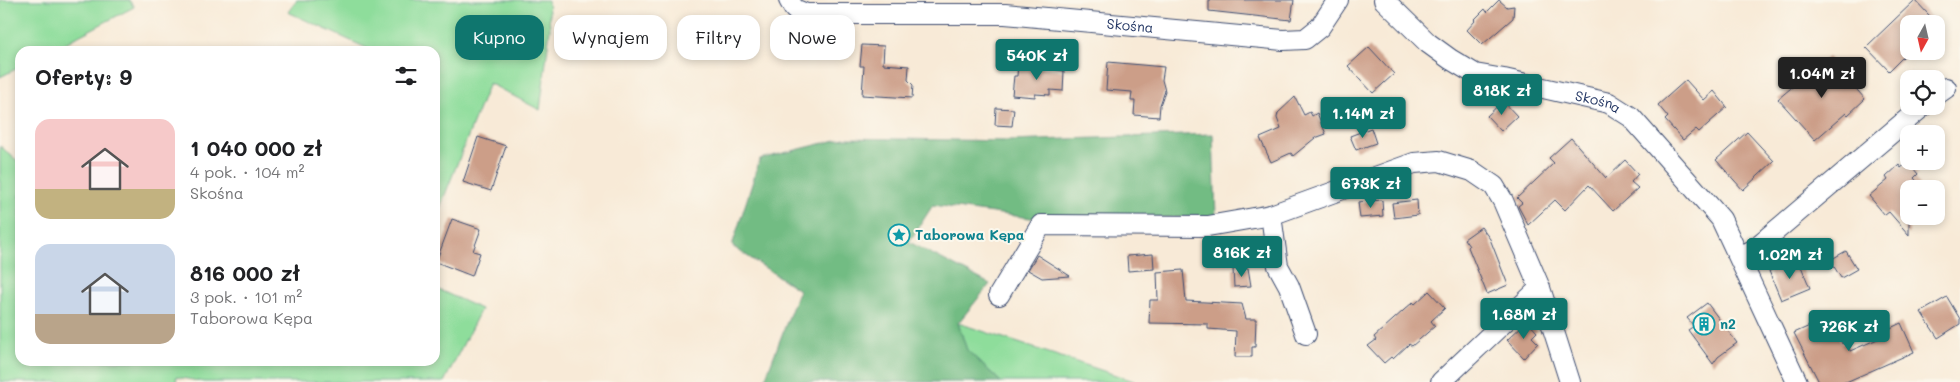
<!DOCTYPE html>
<html lang="pl">
<head>
<meta charset="utf-8">
<style>
	:root { --surface:#fff; --page:#f2f2f2; --text:#202124; --muted:#757577; --accent:#0f766e }
	body { margin:0; font-family:Mali,sans-serif; background:var(--page); color:var(--text); height:100vh; display:flex; flex-direction:column; font-size:19px; white-space:nowrap }
	* { box-sizing:border-box; margin:0 }
	p { font-size:16px; color:var(--muted) }
	.icon { flex:none; width:28px; height:28px; fill:none; stroke:currentColor; stroke-width:2; stroke-linecap:round; stroke-linejoin:round }
	.map { position:relative; flex:1; overflow:hidden }
	.side { position:absolute; left:15px; top:46px; width:425px; height:320px; display:flex; flex-direction:column; background:var(--surface); border-radius:15px; box-shadow:0 2px 8px #0003 }
	.side>* { flex:none }
	.guide { position:absolute; left:455px; top:15px; width:475px; height:45px; display:flex; gap:10px }
	.needle { width:32px; rotate:188deg }
	.buttons { position:absolute; left:1900px; top:15px; display:grid; gap:10px }
	.buttons a { display:grid; place-items:center; width:45px; height:45px; border-radius:10px; background:var(--surface); box-shadow:0 2px 8px #0003; font-size:25px }
	.price { position:absolute; translate:-50% -42px; padding:0 11px; border-radius:5px; background:var(--accent); color:#fff; font-size:16px; line-height:32px; filter:drop-shadow(0 1px 2px #0008) }
	.price::after { content:''; position:absolute; left:50%; top:30px; width:15px; height:11px; margin-left:-8px; background:inherit; clip-path:polygon(0 0,100% 0,50% 100%) }
	.price.on { background:#222; color:#fff }
	ul { padding:0; list-style:none }
	li { display:flex; align-items:center; gap:15px; height:125px; padding:0 20px }
	li span { display:grid; place-items:center; flex:none; width:140px; height:100px; border-radius:15px; color:#555 }
	li>.icon { margin-inline-start:auto }
	span .icon { width:60px; height:60px; fill:#fffc; stroke-width:1 }
	li b { font-size:21px }
	h2 { display:flex; justify-content:space-between; align-items:center; height:60px; padding:0 20px; font-size:21px }
	.pill { padding:0 18px; border-radius:15px; background:var(--surface); box-shadow:0 2px 8px #0003; font-size:18px; line-height:45px }
	.pill.on { background:var(--accent); color:#fff }
	.map>svg:first-child { display:block }
</style>
</head>
<body>
<div class="map">
<svg width="1960" height="382" viewBox="0 0 1960 382">
	<rect width="100%" height="100%" fill="#fbf7ec"/>
	<filter id="ink" filterUnits="userSpaceOnUse"><feTurbulence type="fractalNoise" baseFrequency=".02" numOctaves="2"/><feDisplacementMap in="SourceGraphic" scale="10" xChannelSelector="R" yChannelSelector="G"/><feConvolveMatrix kernelMatrix="1 2 1 2 8 2 1 2 1" color-interpolation-filters="sRGB"/></filter>
	<filter id="wash" filterUnits="userSpaceOnUse"><feTurbulence type="fractalNoise" baseFrequency=".0096" numOctaves="4" result="noise"/><feDisplacementMap in="SourceGraphic" scale="20" xChannelSelector="R" yChannelSelector="G"/><feGaussianBlur stdDeviation="1.12" result="paint"/><feColorMatrix in="noise" values="0 0 0 0 0 0 0 0 0 0 0 0 0 0 0 0 0 1.4 0 .05"/><feComposite in="paint" operator="in"/></filter>
	<g filter="url(#wash)">
		<rect width="100%" height="100%" fill="#f8ead7"/>
		<!-- green -->
		<g fill="#8edd9b" stroke="#54867c">
			<polygon points="0,0 129,0 134,7 50,51 20,51 20,67 0,77"/>
			<polygon points="297,0 548,0 550,29 540,110 489,83 435,220 435,51 373,51 288,12"/>
			<polygon points="0,146 20,163 20,361 435,361 435,288 481,309 444,382 204,382 176,377 177,382 0,382"/>
			<polygon points="958,323 1137,382 1001,382 966,350"/>
		</g>
		<!-- forest -->
		<polygon fill="#72bc83" stroke="#467670" points="1213,134 1216,217 1038,219 933,205 909,242 990,284 958,323 967,350 1001,382 764,382 799,290 732,246 760,159 844,138 1009,141"/>
		<g id="blocks">
			<!-- building -->
			<g fill="#cc9e88">
				<polygon points="1209,0 1294,0 1291,20 1209,11"/>
				<polygon points="1499,0 1507,7 1514,6 1513,18 1482,45 1467,30 1475,21 1474,20 1485,9 1487,12"/>
				<polygon points="1915,0 1940,27 1936,30 1936,24 1909,24 1909,51 1889,71 1866,47"/>
				<polygon points="862,45 884,46 883,64 909,66 908,80 913,85 912,98 862,95 864,66 860,66"/>
				<polygon points="1369,47 1394,74 1373,93 1348,66"/>
				<polygon points="1828,57 1865,99 1848,115 1846,113 1815,140 1778,99"/>
				<polygon points="1108,62 1164,67 1162,80 1165,91 1160,105 1159,117 1134,115 1135,101 1131,101 1132,92 1106,90"/>
				<polygon points="1018,63 1064,71 1063,91 1050,90 1050,95 1035,94 1035,97 1012,95 1014,76 1017,76"/>
				<polygon points="1686,80 1704,100 1714,91 1727,107 1699,132 1696,129 1683,140 1665,120 1668,117 1658,105"/>
				<polygon points="1295,97 1304,115 1310,112 1312,116 1317,113 1326,134 1315,138 1293,156 1291,153 1271,162 1260,138 1281,129 1277,118 1278,113"/>
				<polygon points="1503,101 1517,116 1501,131 1487,116"/>
				<polygon points="996,108 1014,109 1012,126 995,125"/>
				<polygon points="1371,128 1376,143 1356,150 1350,136"/>
				<polygon points="1747,132 1774,161 1743,190 1716,160"/>
				<polygon points="478,137 506,146 491,191 463,182"/>
				<polygon points="1571,138 1606,178 1625,160 1638,174 1631,182 1638,188 1613,211 1589,185 1565,210 1555,200 1528,225 1518,206 1522,203 1517,198 1554,163 1549,158"/>
				<polygon points="1908,162 1918,174 1914,178 1920,185 1915,189 1909,189 1909,235 1889,212 1885,215 1869,196 1888,180 1886,177 1899,165 1901,168"/>
				<polygon points="1382,200 1383,216 1360,218 1358,202"/>
				<polygon points="1417,200 1418,215 1394,218 1392,203"/>
				<polygon points="452,219 481,229 473,251 480,253 472,276 436,262"/>
				<polygon points="1481,227 1490,239 1508,285 1487,294 1468,247 1469,246 1464,239"/>
				<polygon points="1846,251 1857,269 1841,278 1830,260"/>
				<polygon points="1153,254 1154,269 1128,271 1127,256"/>
				<polygon points="1037,255 1070,276 1042,278 1028,270"/>
				<polygon points="1798,259 1810,288 1781,300 1769,271"/>
				<polygon points="1248,268 1251,286 1234,287 1233,269"/>
				<polygon points="1183,270 1186,301 1242,304 1246,319 1256,319 1255,347 1252,347 1252,357 1235,357 1236,331 1208,329 1208,324 1149,323 1150,300 1158,300 1157,272"/>
				<polygon points="1429,291 1445,308 1431,321 1435,326 1412,346 1409,344 1393,359 1391,357 1384,363 1368,346 1376,340 1374,337 1413,302 1415,304"/>
				<polygon points="1947,297 1960,319 1960,324 1938,338 1921,312"/>
				<polygon points="1707,303 1737,343 1718,357 1713,364 1688,330 1694,326 1687,318"/>
				<polygon points="1830,317 1842,344 1846,342 1850,351 1880,338 1878,334 1901,323 1914,352 1846,382 1819,382 1794,333"/>
				<polygon points="1527,321 1537,332 1532,337 1538,343 1524,358 1507,340"/>
			</g>
		</g>
	</g>
	<g filter="url(#ink)">
		<use href="#blocks" fill-opacity="0" stroke="#3c4b70" stroke-width="1"/>
		<g fill="none" stroke-linecap="round" stroke-linejoin="round">
			<!-- street casing -->
			<g stroke="#3c4b70" stroke-width="22">
				<g id="street">
					<path id="s1" d="M789 0 794 9 806 14H1005L1283 40 1305 39 1320 27 1338 0"/>
					<path id="s2" d="M1384 0 1428 43 1450 59 1475 74 1504 79 1609 103 1631 117 1721 219 1797 382"/>
					<polyline points="1936,95 1946,88"/>
					<polyline points="1271,215 1278,266 1289,286 1306,334"/>
					<polyline points="1740,257 1753,250 1923,106"/>
					<polyline points="999,295 1041,225 1208,226 1271,215 1414,163 1439,161 1472,171 1494,186 1503,201 1540,288 1570,382"/>
					<polyline points="1441,382 1540,288"/>
				</g>
			</g>
			<!-- street -->
			<use href="#street" stroke="#fff" stroke-width="20"/>
		</g>
	</g>
	<!-- icons -->
	<defs>
		<g id="sight-ring" transform="scale(1.125)"><circle r="9.5" fill="#fbf7ec" stroke="#0f9aa8" stroke-width="1.5"/><path d="M0-6L1.8-2.2L6-1.7L2.9 1.2L3.7 5.4L0 3.3L-3.7 5.4L-2.9 1.2L-6-1.7L-1.8-2.2Z" fill="#0f9aa8"/></g>
		<g id="building-ring" transform="scale(1.125)"><circle r="9.5" fill="#fbf7ec" stroke="#0f9aa8" stroke-width="1.5"/><path d="M-4-6H4V6H1V3H-1V6H-4ZM-2.5-4.3h1.7v1.8h-1.7ZM.8-4.3h1.7v1.8H.8ZM-2.5-1h1.7V.8h-1.7ZM.8-1h1.7V.8H.8Z" fill="#0f9aa8"/></g>
	</defs>
	<g fill-rule="evenodd">
		<use href="#sight-ring" x="899" y="235"/>
		<use href="#building-ring" x="1704" y="324"/>
	</g>
	<g text-anchor="middle" stroke-width="4" stroke-linejoin="round" paint-order="stroke">
		<!-- street labels -->
		<g font-size="14" fill="#1b2f5e" stroke="#fbf7ec">
			<text dy="5" stroke="none"><textPath href="#s1" startOffset="348">Skośna</textPath></text>
			<text dy="5" stroke="none"><textPath href="#s2" startOffset="244">Skośna</textPath></text>
		</g>
		<!-- culture labels -->
		<g font-size="14" font-weight="bold" fill="#0d838f" stroke="#fbf7ec" text-anchor="start">
			<text x="915" y="240">Taborowa Kępa</text>
			<text x="1720" y="329">n2</text>
		</g>
	</g>
</svg>
<div class="buttons">
<a><svg class="needle" viewBox="-14 -14 28 28"><path d="M0-13l5 13h-10z" fill="#e53935"/><path d="M0 13l5-13h-10z" fill="#757577"/></svg></a>
<a><svg class="icon" aria-label="locate" viewBox="0 0 24 24"><circle cx="12" cy="12" r="6"/><path d="M12 2v4M12 18v4M2 12h4M18 12h4"/></svg></a>
<a>+</a>
<a>−</a>
</div>
<b class="price" style="left:1037px;top:81px">540K zł</b>
<b class="price on" style="left:1822px;top:99px">1.04M zł</b>
<b class="price" style="left:1502px;top:116px">818K zł</b>
<b class="price" style="left:1363px;top:139px">1.14M zł</b>
<b class="price" style="left:1371px;top:209px">673K zł</b>
<b class="price" style="left:1242px;top:278px">816K zł</b>
<b class="price" style="left:1790px;top:280px">1.02M zł</b>
<b class="price" style="left:1524px;top:340px">1.68M zł</b>
<b class="price" style="left:1849px;top:352px">726K zł</b>
<div class="guide">
<a class="pill on">Kupno</a>
<a class="pill">Wynajem</a>
<a class="pill">Filtry</a>
<a class="pill">Nowe</a>
</div>
<section class="side">
<h2>Oferty: 9<svg class="icon" aria-label="filters" viewBox="0 0 24 24"><path d="M4 7h16M4 17h16"/><circle cx="9" cy="7" r="2"/><circle cx="15" cy="17" r="2"/></svg></h2>
<ul>
<li><span style="background:linear-gradient(#f6c9c9 70%,#c2b280 0)"><svg class="icon" aria-label="home" viewBox="0 0 24 24"><path d="M3 11l9-7 9 7M6 9v11h12V9"/></svg></span><div><b>1 040 000 zł</b><p>4 pok. · 104 m²</p><p>Skośna</p></div></li>
<li><span style="background:linear-gradient(#c9d6e8 70%,#b9a48a 0)"><svg class="icon" aria-label="home" viewBox="0 0 24 24"><path d="M3 11l9-7 9 7M6 9v11h12V9"/></svg></span><div><b>816 000 zł</b><p>3 pok. · 101 m²</p><p>Taborowa Kępa</p></div></li>
</ul>
</section>
</div>
</body>
</html>
